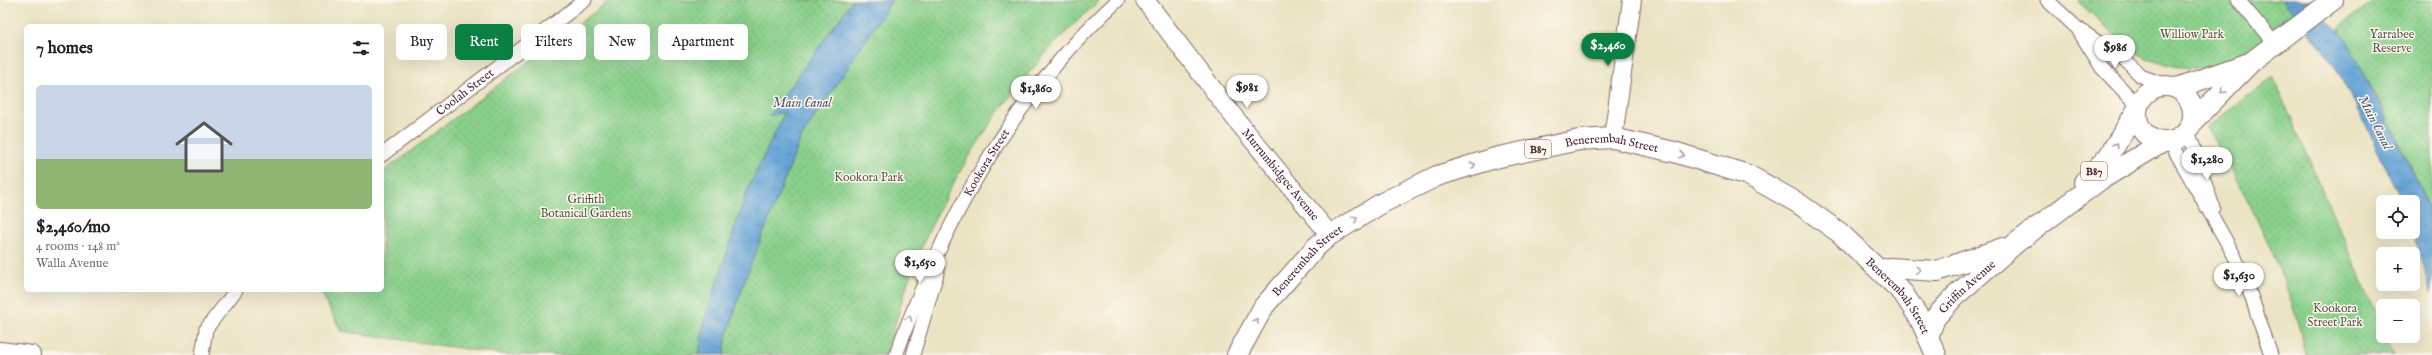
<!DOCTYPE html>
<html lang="en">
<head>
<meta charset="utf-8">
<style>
	:root { --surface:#fff; --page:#f6f6f6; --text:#202124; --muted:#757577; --accent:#0b8043 }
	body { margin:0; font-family:"IM FELL English",serif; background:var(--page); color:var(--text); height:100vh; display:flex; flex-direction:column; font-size:15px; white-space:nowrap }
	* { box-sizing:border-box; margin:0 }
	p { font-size:13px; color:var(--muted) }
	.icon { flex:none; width:22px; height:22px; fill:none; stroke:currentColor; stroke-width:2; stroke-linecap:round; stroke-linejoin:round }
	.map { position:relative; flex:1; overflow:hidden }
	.panel { position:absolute; left:24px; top:24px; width:360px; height:268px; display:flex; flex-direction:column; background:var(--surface); border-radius:6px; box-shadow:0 4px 16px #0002 }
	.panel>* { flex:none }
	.top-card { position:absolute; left:396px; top:24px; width:380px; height:36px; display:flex; gap:8px }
	.controls { position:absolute; left:2376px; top:195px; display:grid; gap:8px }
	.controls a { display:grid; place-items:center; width:44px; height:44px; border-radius:6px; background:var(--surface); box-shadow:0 4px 16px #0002; font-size:20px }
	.price { position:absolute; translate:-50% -34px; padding:0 9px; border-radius:14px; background:#fff; color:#222; font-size:13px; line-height:26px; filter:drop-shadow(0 1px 2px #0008) }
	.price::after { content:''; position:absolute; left:50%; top:24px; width:12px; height:9px; margin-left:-6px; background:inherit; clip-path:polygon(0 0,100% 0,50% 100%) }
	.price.current { background:var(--accent); color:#fff }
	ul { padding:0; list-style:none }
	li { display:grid; align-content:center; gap:8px; height:212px; padding:0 12px }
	li span { display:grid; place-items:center; height:124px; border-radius:6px; color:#555 }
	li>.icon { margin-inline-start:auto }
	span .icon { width:72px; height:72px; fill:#fffc; stroke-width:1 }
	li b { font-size:17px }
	h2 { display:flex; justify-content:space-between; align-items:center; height:48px; padding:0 12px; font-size:17px }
	.tag { padding:0 14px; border-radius:6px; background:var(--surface); box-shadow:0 4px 16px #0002; font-size:14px; line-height:36px }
	.tag.current { background:var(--accent); color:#fff }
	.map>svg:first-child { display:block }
</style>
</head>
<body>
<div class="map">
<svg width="2432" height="355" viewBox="0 0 2432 355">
	<defs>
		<pattern id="park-dots" width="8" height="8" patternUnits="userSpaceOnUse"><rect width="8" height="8" fill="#89d08b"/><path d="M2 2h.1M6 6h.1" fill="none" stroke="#78b278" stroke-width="1.8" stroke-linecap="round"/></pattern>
		<pattern id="water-ripples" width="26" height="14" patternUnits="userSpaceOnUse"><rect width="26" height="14" fill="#63a3d6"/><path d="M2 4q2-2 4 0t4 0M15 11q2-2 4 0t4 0" fill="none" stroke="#5484ae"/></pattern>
	</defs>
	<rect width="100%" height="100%" fill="#fbf7ec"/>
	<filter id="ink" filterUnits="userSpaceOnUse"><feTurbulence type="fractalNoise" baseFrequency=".025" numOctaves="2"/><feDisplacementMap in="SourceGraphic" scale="8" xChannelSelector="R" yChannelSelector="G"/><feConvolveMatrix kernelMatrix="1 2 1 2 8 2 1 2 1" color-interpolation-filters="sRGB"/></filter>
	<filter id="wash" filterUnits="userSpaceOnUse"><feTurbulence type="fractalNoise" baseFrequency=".012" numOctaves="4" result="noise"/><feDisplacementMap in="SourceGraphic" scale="16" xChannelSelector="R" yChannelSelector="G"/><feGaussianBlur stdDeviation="0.9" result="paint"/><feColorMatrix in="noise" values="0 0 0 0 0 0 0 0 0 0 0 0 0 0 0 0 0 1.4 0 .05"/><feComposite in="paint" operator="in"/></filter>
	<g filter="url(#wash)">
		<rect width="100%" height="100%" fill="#ebe4c4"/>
		<!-- park -->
		<g fill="url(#park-dots)" stroke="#6a785b">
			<polygon points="610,0 853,0 769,116 785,112 747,191 704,323 699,355 507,355 341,331 320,290 382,290 382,173"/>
			<path d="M892 0H1100C1020 70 957 162 916 260 904 290 896 324 886 355H724L726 339 744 282 801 138Z"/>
			<path d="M2076 0H2286L2296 15C2255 47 2226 79 2170 65 2156 61 2142 58 2131 48 2112 33 2095 16 2076 0Z"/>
			<polygon points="2374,0 2432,0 2432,219 2419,184 2377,97 2338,27"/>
			<path d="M2273 77 2383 329V336H2386L2394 355H2306C2288 274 2249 198 2207 127Z"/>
		</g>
		<!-- water -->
		<g fill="url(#water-ripples)" stroke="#566180">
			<polygon points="853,0 892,0 801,138 744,282 726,339 724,355 699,355 704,323 747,191 785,112 769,116"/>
			<polygon points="2283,0 2313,0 2331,24 2345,36 2419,184 2432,219 2432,293 2413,231 2413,202 2402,202 2359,111 2331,60"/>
		</g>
	</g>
	<g filter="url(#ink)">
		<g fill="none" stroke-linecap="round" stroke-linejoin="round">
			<!-- street casing -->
			<g stroke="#826461" stroke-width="15">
				<g id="street">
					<polyline points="2047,0 2076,27 2128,63 2141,76 2166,85"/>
					<polyline points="2238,0 2275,44"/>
					<polyline points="2079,31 2102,68 2138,106"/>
					<polyline points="2188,130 2213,207"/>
					<polyline points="2170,142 2234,255 2248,287 2271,355"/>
					<path id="s1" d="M382 155 585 0"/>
					<polyline points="202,355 206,329 236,290"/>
					<path id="s2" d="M896 355C945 218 1011 99 1118 0"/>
					<polyline points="913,355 938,270"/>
				</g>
			</g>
			<!-- secondary casing -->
			<g stroke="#826461" stroke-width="20">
				<g id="secondary">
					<path id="s3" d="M1145 0 1234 117 1330 235"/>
					<polyline points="1613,138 1632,0"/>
					<polyline points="0,351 32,355"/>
				</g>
			</g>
			<!-- primary casing -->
			<g stroke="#826461" stroke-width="22">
				<g id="primary">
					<circle cx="2165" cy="114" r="28"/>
					<polyline points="2177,88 2246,64"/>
					<polyline points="2192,123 2250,63 2333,0"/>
					<polyline points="2084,182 2108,157 2137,110"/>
					<polyline points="1880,270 1890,268 1937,271 2003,248"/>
					<path id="s4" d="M1928 337 1935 318 1954 297 2016 243 2100 180 2163 142"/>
					<path id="s5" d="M1237 355 1264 306 1316 247 1330 235 1382 203 1437 176 1495 158 1579 140 1613 138 1674 152 1748 175 1798 203 1840 233 1903 293 1920 319 1936 355"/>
				</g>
			</g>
			<!-- street -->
			<use href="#street" stroke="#fff" stroke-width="13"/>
			<!-- secondary -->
			<use href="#secondary" stroke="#fff" stroke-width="18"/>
			<!-- primary -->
			<use href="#primary" stroke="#fff" stroke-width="20"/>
		</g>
		<!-- one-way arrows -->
		<defs><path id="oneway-chevron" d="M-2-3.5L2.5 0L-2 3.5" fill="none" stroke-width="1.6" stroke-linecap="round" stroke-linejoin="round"/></defs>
		<g stroke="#ae9aa0">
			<use href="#oneway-chevron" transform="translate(2223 91) rotate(134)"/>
			<use href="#oneway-chevron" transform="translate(2116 145) rotate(-58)"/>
			<use href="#oneway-chevron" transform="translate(1682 155) rotate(16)"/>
			<use href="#oneway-chevron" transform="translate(1473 165) rotate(-17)"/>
			<use href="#oneway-chevron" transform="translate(1355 219) rotate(-31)"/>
			<use href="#oneway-chevron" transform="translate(1918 270) rotate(4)"/>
			<use href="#oneway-chevron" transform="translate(909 318) rotate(-70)"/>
			<use href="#oneway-chevron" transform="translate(1256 321) rotate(-61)"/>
		</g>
	</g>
	<g text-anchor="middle" stroke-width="3" stroke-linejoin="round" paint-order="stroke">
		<!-- shield labels -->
		<g fill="#fbf7ec" stroke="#7f6065" stroke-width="1">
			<rect x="1525" y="140" width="26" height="18" rx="3"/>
			<rect x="2081" y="162" width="26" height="18" rx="3"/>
		</g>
		<g font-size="11" font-weight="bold" fill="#4a1f2b">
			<text x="1538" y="153">B87</text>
			<text x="2094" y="175">B87</text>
		</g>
		<!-- park labels -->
		<g font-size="12" fill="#5d5448" stroke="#fbf7ec">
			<text x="2192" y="38">Williow Park</text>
			<text x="2392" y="38">Yarrabee<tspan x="2392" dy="14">Reserve</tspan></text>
			<text x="869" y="181">Kookora Park</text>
			<text x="586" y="203">Griffith<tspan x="586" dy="14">Botanical Gardens</tspan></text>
			<text x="2335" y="312">Kookora<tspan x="2335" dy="14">Street Park</tspan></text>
		</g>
		<!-- street labels -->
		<g font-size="12" fill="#4a1f2b" stroke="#fbf7ec">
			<text dy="4" stroke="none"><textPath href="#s1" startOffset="104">Coolah Street</textPath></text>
			<text dy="4" stroke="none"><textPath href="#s5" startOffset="455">Benerembah Street</textPath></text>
			<text dy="4" stroke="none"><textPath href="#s2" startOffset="213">Kookora Street</textPath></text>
			<text dy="4" stroke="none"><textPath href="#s3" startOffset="221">Murrumbidgee Avenue</textPath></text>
			<text dy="4" stroke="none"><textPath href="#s5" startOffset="119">Benerembah Street</textPath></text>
			<text dy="4" stroke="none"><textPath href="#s4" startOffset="65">Griffin Avenue</textPath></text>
			<text dy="4" stroke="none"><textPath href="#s5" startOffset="791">Benerembah Street</textPath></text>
		</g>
		<!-- water labels -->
		<g font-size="13" font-style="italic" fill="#54546f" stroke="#fbf7ec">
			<text x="802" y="107">Main Canal</text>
			<text transform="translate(2376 122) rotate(63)" y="5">Main Canal</text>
		</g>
	</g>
</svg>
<div class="controls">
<a><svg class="icon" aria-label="locate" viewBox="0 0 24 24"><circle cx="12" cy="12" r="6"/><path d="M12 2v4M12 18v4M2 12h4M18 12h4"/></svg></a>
<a>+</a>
<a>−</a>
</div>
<b class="price current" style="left:1608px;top:67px">$2,460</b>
<b class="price" style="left:2115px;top:69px">$986</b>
<b class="price" style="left:1247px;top:109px">$981</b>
<b class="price" style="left:1036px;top:110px">$1,860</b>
<b class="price" style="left:2207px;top:181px">$1,280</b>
<b class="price" style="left:920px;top:284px">$1,650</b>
<b class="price" style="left:2239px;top:297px">$1,630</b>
<div class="top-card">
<a class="tag">Buy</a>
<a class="tag current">Rent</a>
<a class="tag">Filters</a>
<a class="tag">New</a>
<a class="tag">Apartment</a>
</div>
<section class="panel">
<h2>7 homes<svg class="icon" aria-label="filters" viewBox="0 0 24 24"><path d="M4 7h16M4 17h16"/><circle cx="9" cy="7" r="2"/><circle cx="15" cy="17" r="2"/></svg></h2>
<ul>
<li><span style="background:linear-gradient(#c9d6e8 60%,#8fb573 0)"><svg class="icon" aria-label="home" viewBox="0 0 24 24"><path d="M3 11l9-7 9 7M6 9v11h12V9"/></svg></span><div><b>$2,460/mo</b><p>4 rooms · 148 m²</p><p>Walla Avenue</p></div></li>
</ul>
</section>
</div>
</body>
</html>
